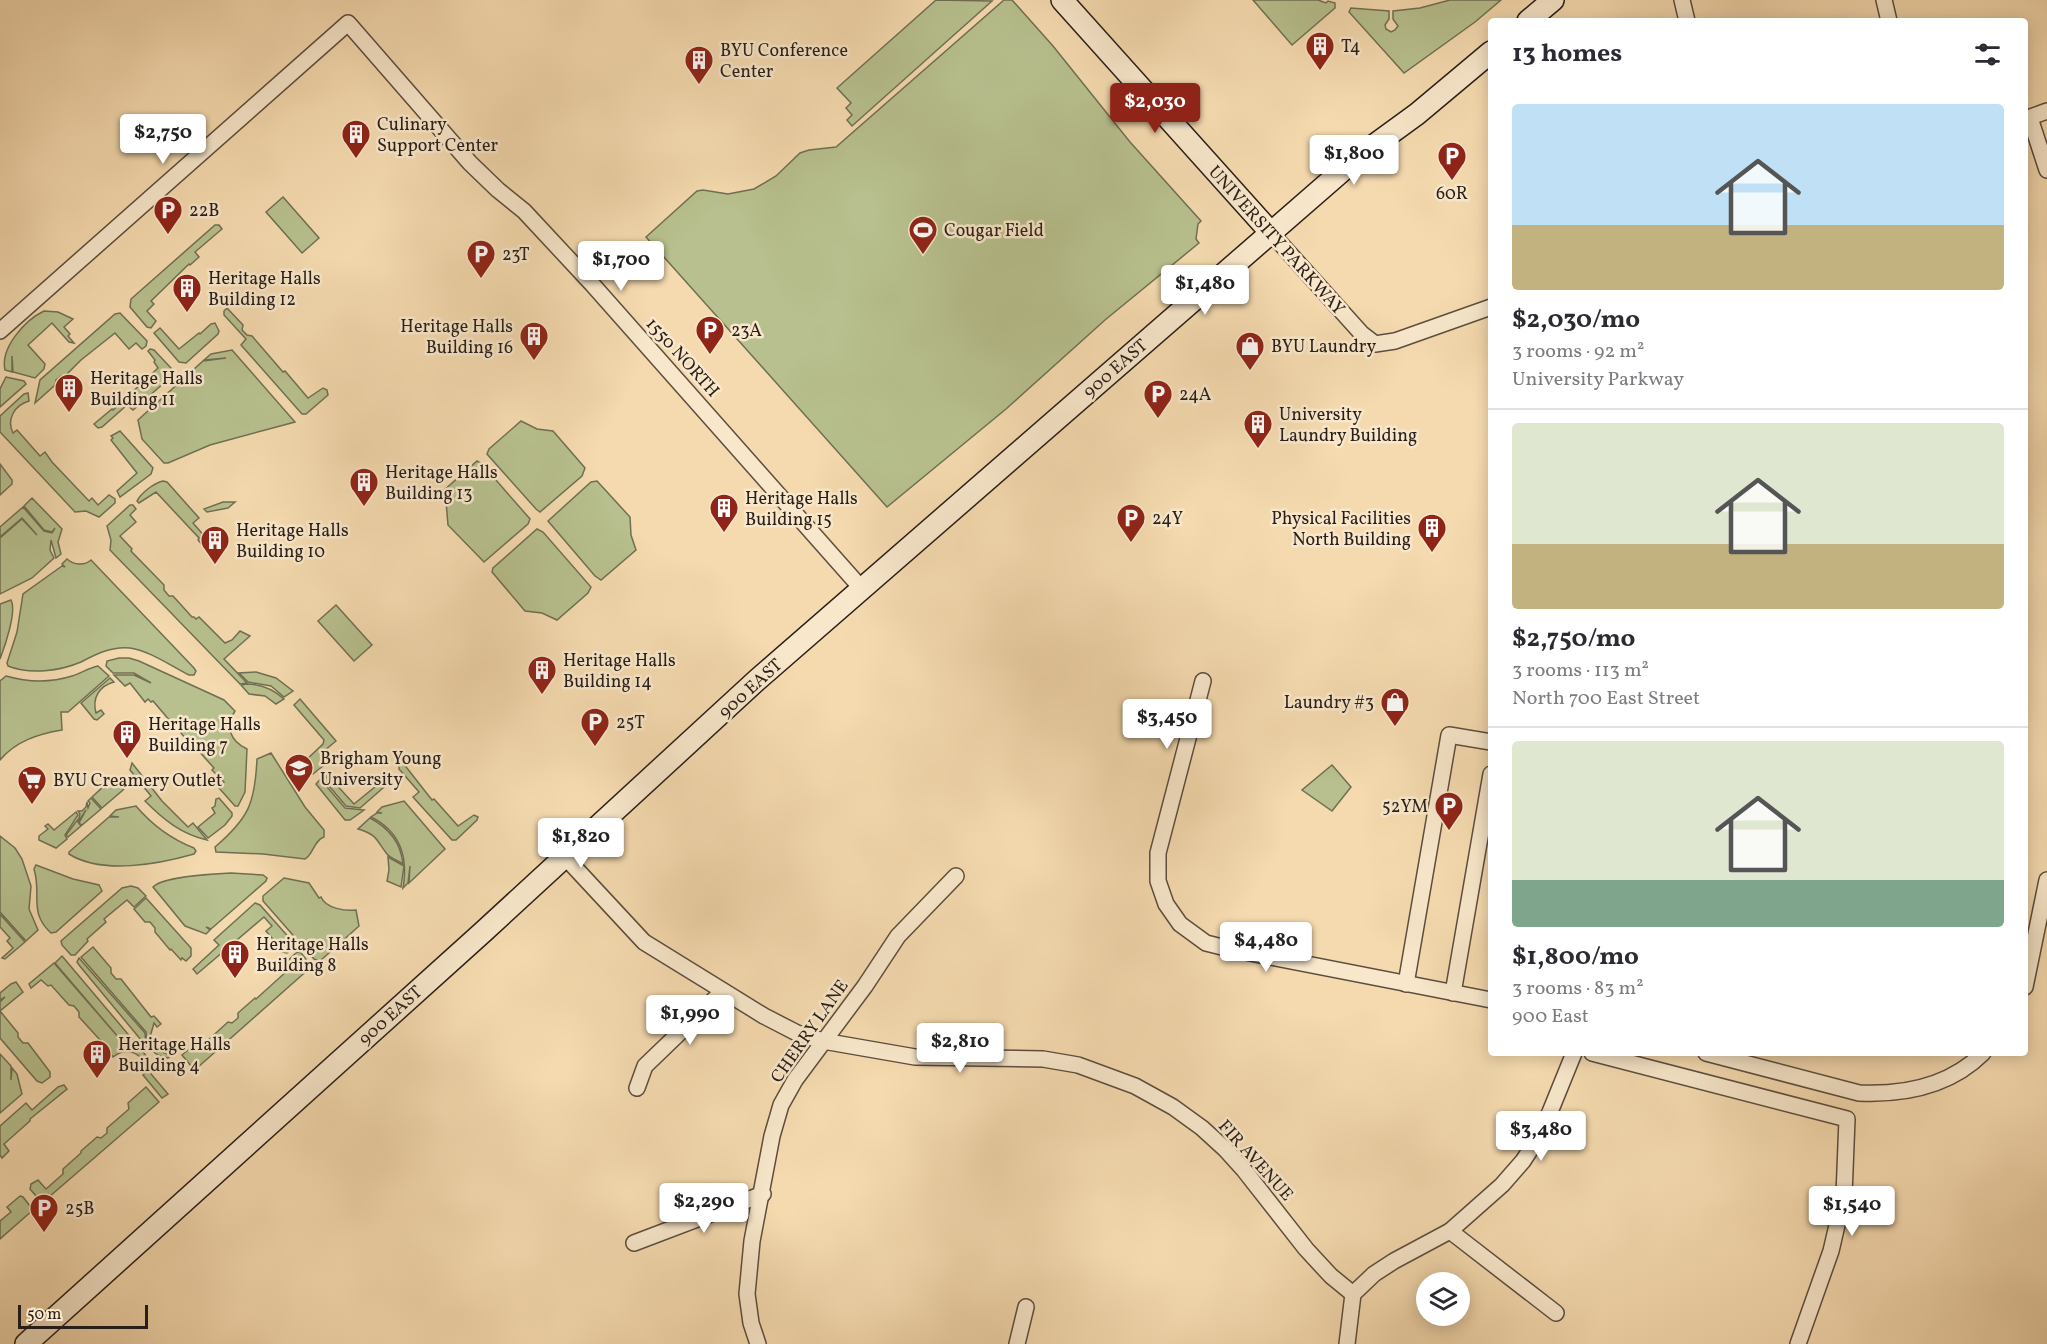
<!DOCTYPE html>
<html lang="en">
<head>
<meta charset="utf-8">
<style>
	:root { --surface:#fff; --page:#f7f7f7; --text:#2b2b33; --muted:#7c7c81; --line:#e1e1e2; --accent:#8f2418 }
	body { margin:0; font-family:Vollkorn,serif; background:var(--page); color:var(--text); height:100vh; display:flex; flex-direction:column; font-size:22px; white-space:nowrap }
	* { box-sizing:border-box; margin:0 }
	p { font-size:20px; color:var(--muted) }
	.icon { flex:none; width:33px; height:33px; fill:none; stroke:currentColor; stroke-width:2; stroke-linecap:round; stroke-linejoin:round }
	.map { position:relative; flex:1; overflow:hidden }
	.panel { position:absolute; left:1488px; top:18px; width:540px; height:1038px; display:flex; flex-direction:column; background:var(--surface); border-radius:6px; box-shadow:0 3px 15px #0003 }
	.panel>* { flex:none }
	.buttons { position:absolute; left:1416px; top:1272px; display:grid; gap:12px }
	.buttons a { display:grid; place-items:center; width:54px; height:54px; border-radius:50%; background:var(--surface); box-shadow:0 3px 15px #0003; font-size:30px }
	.scale { position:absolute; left:18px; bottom:15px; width:130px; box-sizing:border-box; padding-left:6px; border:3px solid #2a1e18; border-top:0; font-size:16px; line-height:21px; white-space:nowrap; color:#2a1e18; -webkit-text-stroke:4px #f8e7cb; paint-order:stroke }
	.price { position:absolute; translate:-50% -51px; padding:0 14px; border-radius:6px; background:#fff; color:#222; font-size:20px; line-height:39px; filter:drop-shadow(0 2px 3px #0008) }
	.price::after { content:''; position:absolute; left:50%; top:36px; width:18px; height:14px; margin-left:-9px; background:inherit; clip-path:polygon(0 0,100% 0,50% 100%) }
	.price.current { background:var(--accent); color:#fff }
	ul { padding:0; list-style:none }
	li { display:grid; align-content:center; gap:12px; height:318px; padding:0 24px }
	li+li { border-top:2px solid var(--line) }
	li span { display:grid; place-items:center; height:186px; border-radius:6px; color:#555 }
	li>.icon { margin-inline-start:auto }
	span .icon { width:108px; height:108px; fill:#fffc; stroke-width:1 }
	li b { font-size:26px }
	h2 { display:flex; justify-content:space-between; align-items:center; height:72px; padding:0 24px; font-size:26px }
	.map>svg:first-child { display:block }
</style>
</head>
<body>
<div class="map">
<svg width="2047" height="1344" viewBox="0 0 2047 1344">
	<rect width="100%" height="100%" fill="#f5daaf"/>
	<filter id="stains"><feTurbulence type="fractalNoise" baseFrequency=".00333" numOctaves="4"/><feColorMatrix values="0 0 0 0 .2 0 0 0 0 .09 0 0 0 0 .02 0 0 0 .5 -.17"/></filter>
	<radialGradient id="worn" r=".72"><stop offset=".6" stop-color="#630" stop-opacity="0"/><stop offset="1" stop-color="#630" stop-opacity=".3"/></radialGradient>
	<!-- green -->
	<g fill="#b7c08e" stroke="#706f53" stroke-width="1.5">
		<polygon points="936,0 992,1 852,126 847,120 852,115 846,108 851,103 837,88"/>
		<polygon points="1004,0 1012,0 1053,46 1130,142 1201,221 1198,224 1196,239 1199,243 1105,320 1006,409 887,507 646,237 697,191 703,190 728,194 754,189 776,176 800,153 809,150 836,147"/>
		<polygon points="1253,0 1318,0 1326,3 1328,1 1335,3 1335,8 1292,45"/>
		<polygon points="1450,0 1501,0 1475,22 1404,73 1349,12 1351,8 1389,11 1389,19 1385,25 1386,29 1391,32 1395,30 1398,26 1393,19 1393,11 1420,8"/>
		<polygon points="283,197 319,238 302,253 266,212"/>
		<polygon points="215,225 219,225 222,229 195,252 199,257 190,265 189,264 151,301 154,304 147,311 156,321 151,328 147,327 130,307 131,299"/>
		<polygon points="227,308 243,325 242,330 247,335 252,336 283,372 285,371 308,398 323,388 327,390 328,395 306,414 302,414 241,345 246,339 224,315 224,311"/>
		<path d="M44 311 58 312 73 319 64 327 70 334 68 336 74 343 69 342 52 323 28 345 45 364 44 369 35 378 13 372 12 356V372L5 370C0 348 25 320 44 311Z"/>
		<polygon points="120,313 147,341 146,346 142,349 136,343 129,349 115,333 81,360 65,376 61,376 56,380 55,385 35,403 40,380 115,314"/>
		<polygon points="215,323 219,331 218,334 186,363 179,362 154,333 160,328 179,349 199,333 200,334 211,324"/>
		<polygon points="150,349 154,350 171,368 172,376 133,410 127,405 102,427 98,428 94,424 112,409 113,410 158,368 154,362 155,360 148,351"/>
		<polygon points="232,350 295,422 210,445 168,463 164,463 142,439 138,420 203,361 226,358 204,360 211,354"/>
		<polygon points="6,377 24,381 26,384 0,407 0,389"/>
		<path d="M28 393 29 401C15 405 6 419 13 433L17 430 40 456 45 452 52 462 89 501 92 498 98 505 109 495 115 499V503L99 517 86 511 75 512 0 432V416L24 394Z"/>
		<polygon points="521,421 537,429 553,431 585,468 582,476 540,512 536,509 487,454 489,449"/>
		<polygon points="120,431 153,468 151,474 120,497 117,491 137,473 111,440 113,438 111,436"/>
		<polygon points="477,461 482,464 530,519 528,524 484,562 448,525 446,501 442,492"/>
		<polygon points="0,464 12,480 12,484 0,495"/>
		<path d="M163 481 167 482 199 518 193 523 215 548 213 549 215 552 211 555 198 540 199 538 156 492 139 503 137 501C141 493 154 483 163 481Z"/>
		<polygon points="597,481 630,517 631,535 636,550 601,580 595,576 548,521 591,482"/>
		<polygon points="32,498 62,529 58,542 61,554 56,558 51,540 50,550 54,558 32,578 0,594 0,538 22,519 37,535 22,518 0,537 0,527 23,507 44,531 52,533 55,528 52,532 44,530 24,506"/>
		<polygon points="223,502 235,502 228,508 207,512 204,509"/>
		<polygon points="130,505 133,505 136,509 130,515 136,522 120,536 132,549 131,551 164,585 164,590 169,596 173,596 192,617 194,617 196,619 199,617 225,643 232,640 240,631 250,636 224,659 247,683 240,684 110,550 111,540 107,526"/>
		<polygon points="537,529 543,532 591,587 588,593 557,620 542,613 525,611 492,572 493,568"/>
		<path d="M67 559C74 565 84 566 91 560L194 668 196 671 194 675H189C171 666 150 651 130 648 112 646 96 654 81 662 60 671 30 675 8 666L7 663 17 632 23 594 62 566 65 567 62 564Z"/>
		<path d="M11 600C17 611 5 646 0 659V604Z"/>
		<polygon points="336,605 372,645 354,661 318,621"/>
		<path d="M119 658H129L139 661 224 700 235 711C225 727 230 741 247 749L245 792 238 806H235L219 788 224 782 212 770 214 768 196 748 194 749 181 733V728L176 723 171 722 153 701 151 702 148 699 145 702 130 683 125 686 114 675H134L151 683 134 673H113L106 666 107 661Z"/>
		<path d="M98 666 109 676 68 712H61L62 730C38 734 16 741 0 760V681L6 676C27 682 50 683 72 676 81 673 89 668 98 666Z"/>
		<polygon points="256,672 276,678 293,691 284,697 271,686 248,682 239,673"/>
		<path d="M110 678 114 682C99 686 92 698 96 713L101 710 104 714 97 720 94 719 81 703Z"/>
		<path d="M247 684C262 684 273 689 284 699L276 704 265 696 249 694 241 685Z"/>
		<polygon points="300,699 336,741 324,751 328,759 321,764 323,766 313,774 306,772 305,761 323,744 324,740 294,705"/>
		<path d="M271 753 305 807 324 830V837C314 840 313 855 305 859L263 854 216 852 215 847C249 818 255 803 257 759Z"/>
		<path d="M132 763 162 801 188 827 193 823 207 840C181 834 164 820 145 801L151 796 130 770Z"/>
		<polygon points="403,763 432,800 434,799 458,826 474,815 478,817 477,820 456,840 452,840 413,797 419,792 399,769 399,766"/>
		<polygon points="1332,765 1351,787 1332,811 1302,790"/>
		<polygon points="325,774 326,776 322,781 345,808 364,810 350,820 345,820 316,784"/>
		<polygon points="327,777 332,780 354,804 386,778 390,777 391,781 360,808 346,806 324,780"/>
		<polygon points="120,778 125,787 123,790 102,808 92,797 103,787 105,788 115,779 117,781"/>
		<polygon points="91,798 101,809 82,825 79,823 86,810 78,822 81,826 68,837 66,835 79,818 80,814 78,811 82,811 86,807 87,802 88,808 90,803 88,801"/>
		<polygon points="219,798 232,813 232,816 225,825 208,838 198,827 215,813 212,808 215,806 216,799"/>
		<path d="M404 801 445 849 409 883 410 866 408 883 403 888C408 859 401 832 371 817L377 813H382L377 812 382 807Z"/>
		<path d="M136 806C152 825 171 839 194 848L196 851 194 854C159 864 102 875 69 854V852L109 817H119L110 816 116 810Z"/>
		<polygon points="76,812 78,815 65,835 67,839 56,848 39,840 39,836 48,829 45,826 48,824 54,830"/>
		<path d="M370 818C389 828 401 843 403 864 399 861 390 858 387 854 376 840 378 835 358 829Z"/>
		<polygon points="0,836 15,848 22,859 31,886 29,909 38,930 26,941 0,912"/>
		<polygon points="388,857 404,866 401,887 387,881 389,870"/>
		<path d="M36 865 73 879 99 885 102 891 56 932 51 933C28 912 42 894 34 869Z"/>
		<path d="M231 873 263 875 267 878 266 881 211 929 206 927 210 930 206 934 185 926 153 887C163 876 214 874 231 873Z"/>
		<path d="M284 878 309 883 319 898 321 897C326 909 346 911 356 910L359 926 320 961 314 959 263 901V896Z"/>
		<polygon points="131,886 138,888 146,896 134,907 127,900 104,919 106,922 87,939 88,941 75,955 71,955 62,945 61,941 122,888"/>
		<polygon points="146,898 191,948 191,956 186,961 182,958 181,960 171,949 170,950 155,932 155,928 150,922 145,922 134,909"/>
		<polygon points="255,903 260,905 293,942 293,948 287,953 282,952 282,946 279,943 277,944 266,931 272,926 264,917 197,974 193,969 219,945 214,940"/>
		<polygon points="0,914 25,942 5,959 2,958 13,948 7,941 10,938 0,927"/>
		<path d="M93 947 111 968V973L116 979H121L151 1017 154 1016 161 1024 157 1027 154 1023 150 1037 156 1049 167 1054 171 1051 173 1054 168 1058C153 1056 146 1046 146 1032L81 957Z"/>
		<polygon points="297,952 301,953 310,964 310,968 197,1068 192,1067 182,1055 200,1040 202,1042 204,1040 206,1042 228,1022 232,1023 238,1018 238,1013 255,998 256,999 287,971 283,965"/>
		<path d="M62 956 149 1059 151 1074 168 1094 162 1098 143 1075 147 1071C144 1054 128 1045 113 1057L110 1053 111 1052 79 1017V1012L74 1006 69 1005 51 985 48 986 41 980 31 988 29 984 54 963 119 1038 55 963Z"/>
		<polygon points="79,958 145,1033 146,1046 79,965 77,962"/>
		<polygon points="16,982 23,992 0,1011 18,1033 18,1037 23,1043 28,1043 50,1072 50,1077 42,1083 37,1081 0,1038 0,1002 5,997 0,1000 0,993 11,984"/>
		<polygon points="0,1054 11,1066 11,1080 12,1068 17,1074 22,1094 0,1113"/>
		<polygon points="64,1085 67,1089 30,1119 30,1121 4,1144 9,1151 2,1158 0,1155 0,1126 26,1103 32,1110 58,1087"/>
		<polygon points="146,1087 159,1102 42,1203 30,1189 31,1184 38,1180 46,1189 63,1174 63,1169 81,1153 81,1151 97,1137 101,1138 107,1133 107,1128 129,1109 128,1103"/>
		<polygon points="20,1196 23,1197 33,1210 0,1239 0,1221 11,1212 7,1207"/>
	</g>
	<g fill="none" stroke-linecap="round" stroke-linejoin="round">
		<!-- minor casing -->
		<g stroke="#5d4d3e" stroke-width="18">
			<g id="minor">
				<polyline points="1682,0 1687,21"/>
				<polyline points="1884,0 1889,21"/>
				<polyline points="2030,118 2047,170"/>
				<polyline points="2025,119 2047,111"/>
				<polyline points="1272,234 1362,334 1375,344 1395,341 1491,307"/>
				<polyline points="0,331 348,23 470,163 498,190 524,211 592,284 862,589"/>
				<polyline points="1203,681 1158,853 1158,881 1166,904 1180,924 1206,943 1230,949 1491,1000"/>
				<polyline points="565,857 644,942 764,1016 797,1033 823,1041 915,1057 1043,1059 1078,1065 1135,1086 1173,1107 1202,1128 1225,1149 1244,1170 1306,1249 1331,1276 1353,1294"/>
				<polyline points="1406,984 1449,735 1491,742"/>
				<polyline points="2025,987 2047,880"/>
				<polyline points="1453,993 1491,774"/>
				<polyline points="1592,1053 1847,1119 1844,1195 1831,1251 1798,1344"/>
				<path d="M1706 1053 1859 1093C1904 1095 1950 1086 1983 1053"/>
				<polyline points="637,1088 645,1066 723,991"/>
				<polyline points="1450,1231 1556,1313"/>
				<polyline points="634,1243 763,1194"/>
				<polyline points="758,1344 751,1323 747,1294 752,1241 772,1136 781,1105 795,1080 865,986 898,936 956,876"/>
				<polyline points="1017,1344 1026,1307"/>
				<polyline points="1347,1344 1353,1294 1374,1274 1394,1261 1450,1231 1502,1185 1523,1161 1538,1138 1550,1112 1574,1053"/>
			</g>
		</g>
		<!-- secondary casing -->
		<g stroke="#2a1e18" stroke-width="24">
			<g id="secondary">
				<polyline points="1062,0 1272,234"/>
				<polyline points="1528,21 1553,0"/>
				<polyline points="26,1344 483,932 757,680 1358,157 1417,114 1491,52"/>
			</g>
		</g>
		<!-- minor -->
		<use href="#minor" stroke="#f8e7cb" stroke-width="15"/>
		<!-- secondary -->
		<use href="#secondary" stroke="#f8e7cb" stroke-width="21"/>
	</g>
	<!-- icons -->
	<defs>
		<g id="building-pin" transform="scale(1.5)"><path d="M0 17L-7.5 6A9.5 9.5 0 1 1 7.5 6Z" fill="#8f2418" stroke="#f8e7cb"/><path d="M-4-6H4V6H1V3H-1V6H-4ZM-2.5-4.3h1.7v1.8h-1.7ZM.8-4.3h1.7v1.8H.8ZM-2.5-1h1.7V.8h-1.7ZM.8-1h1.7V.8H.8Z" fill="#fff"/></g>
		<g id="parking-pin" transform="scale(1.5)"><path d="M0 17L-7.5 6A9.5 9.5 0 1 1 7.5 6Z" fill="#8f2418" stroke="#f8e7cb"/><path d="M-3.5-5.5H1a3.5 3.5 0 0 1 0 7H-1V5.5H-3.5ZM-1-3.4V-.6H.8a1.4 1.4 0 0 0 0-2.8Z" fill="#fff"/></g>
		<g id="stadium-pin" transform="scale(1.5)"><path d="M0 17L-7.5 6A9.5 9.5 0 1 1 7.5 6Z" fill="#8f2418" stroke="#f8e7cb"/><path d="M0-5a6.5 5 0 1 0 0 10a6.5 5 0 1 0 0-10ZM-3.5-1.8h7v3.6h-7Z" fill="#fff"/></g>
		<g id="shop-pin" transform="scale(1.5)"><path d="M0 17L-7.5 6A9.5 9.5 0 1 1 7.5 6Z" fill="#8f2418" stroke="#f8e7cb"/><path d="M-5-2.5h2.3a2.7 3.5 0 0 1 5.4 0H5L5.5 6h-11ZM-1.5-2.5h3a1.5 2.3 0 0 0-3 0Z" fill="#fff"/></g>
		<g id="university-pin" transform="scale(1.5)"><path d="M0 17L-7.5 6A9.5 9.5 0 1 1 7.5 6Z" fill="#8f2418" stroke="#f8e7cb"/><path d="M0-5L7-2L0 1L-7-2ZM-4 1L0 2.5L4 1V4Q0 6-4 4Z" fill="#fff"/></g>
		<g id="supermarket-pin" transform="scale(1.5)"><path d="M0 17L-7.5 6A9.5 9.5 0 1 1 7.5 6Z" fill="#8f2418" stroke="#f8e7cb"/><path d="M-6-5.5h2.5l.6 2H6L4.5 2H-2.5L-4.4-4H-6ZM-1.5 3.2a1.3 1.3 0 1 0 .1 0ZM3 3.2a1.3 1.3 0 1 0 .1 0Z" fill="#fff"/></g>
	</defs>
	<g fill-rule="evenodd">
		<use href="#building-pin" x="1320" y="46"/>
		<use href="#building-pin" x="699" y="60"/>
		<use href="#building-pin" x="356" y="134"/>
		<use href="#parking-pin" x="1452" y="156"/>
		<use href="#parking-pin" x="168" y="210"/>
		<use href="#stadium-pin" x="923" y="230"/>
		<use href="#parking-pin" x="481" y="254"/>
		<use href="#building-pin" x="187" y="288"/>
		<use href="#parking-pin" x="710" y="330"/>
		<use href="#building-pin" x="534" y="336"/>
		<use href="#shop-pin" x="1250" y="346"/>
		<use href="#building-pin" x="69" y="388"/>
		<use href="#parking-pin" x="1158" y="394"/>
		<use href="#building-pin" x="1258" y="424"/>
		<use href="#building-pin" x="364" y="482"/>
		<use href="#building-pin" x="724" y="508"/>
		<use href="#parking-pin" x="1131" y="518"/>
		<use href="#building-pin" x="1432" y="528"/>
		<use href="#building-pin" x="215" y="540"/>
		<use href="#building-pin" x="542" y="670"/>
		<use href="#shop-pin" x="1395" y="702"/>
		<use href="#parking-pin" x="595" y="722"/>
		<use href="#building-pin" x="127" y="734"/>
		<use href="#university-pin" x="299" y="768"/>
		<use href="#supermarket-pin" x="32" y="780"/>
		<use href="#parking-pin" x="1449" y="806"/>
		<use href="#building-pin" x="235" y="954"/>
		<use href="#building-pin" x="97" y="1054"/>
		<use href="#parking-pin" x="44" y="1208"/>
	</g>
	<g text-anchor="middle" stroke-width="5" stroke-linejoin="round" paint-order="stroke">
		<!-- poi labels -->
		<g font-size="18" fill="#2a1e18" stroke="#f8e7cb" text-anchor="start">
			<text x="1341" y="52">T4</text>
			<text x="720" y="56">BYU Conference<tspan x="720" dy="21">Center</tspan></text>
			<text x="377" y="130">Culinary<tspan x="377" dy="21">Support Center</tspan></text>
			<text x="1452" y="199" text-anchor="middle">60R</text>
			<text x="189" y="216">22B</text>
			<text x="944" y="236">Cougar Field</text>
			<text x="502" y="260">23T</text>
			<text x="208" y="284">Heritage Halls<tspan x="208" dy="21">Building 12</tspan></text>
			<text x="513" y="332" text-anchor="end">Heritage Halls<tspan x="513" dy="21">Building 16</tspan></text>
			<text x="731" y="336">23A</text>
			<text x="1271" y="352">BYU Laundry</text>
			<text x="90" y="384">Heritage Halls<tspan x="90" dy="21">Building 11</tspan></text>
			<text x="1179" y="400">24A</text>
			<text x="1279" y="420">University<tspan x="1279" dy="21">Laundry Building</tspan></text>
			<text x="385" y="478">Heritage Halls<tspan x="385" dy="21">Building 13</tspan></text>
			<text x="745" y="504">Heritage Halls<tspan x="745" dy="21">Building 15</tspan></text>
			<text x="1152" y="524">24Y</text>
			<text x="1411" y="524" text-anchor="end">Physical Facilities<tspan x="1411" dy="21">North Building</tspan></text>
			<text x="236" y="536">Heritage Halls<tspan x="236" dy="21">Building 10</tspan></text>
			<text x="563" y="666">Heritage Halls<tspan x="563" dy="21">Building 14</tspan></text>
			<text x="1374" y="708" text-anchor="end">Laundry #3</text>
			<text x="616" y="728">25T</text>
			<text x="148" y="730">Heritage Halls<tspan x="148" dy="21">Building 7</tspan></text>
			<text x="320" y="764">Brigham Young<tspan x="320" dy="21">University</tspan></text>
			<text x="53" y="786">BYU Creamery Outlet</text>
			<text x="1428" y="812" text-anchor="end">52YM</text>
			<text x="256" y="950">Heritage Halls<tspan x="256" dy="21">Building 8</tspan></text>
			<text x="118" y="1050">Heritage Halls<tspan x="118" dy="21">Building 4</tspan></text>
			<text x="65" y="1214">25B</text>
		</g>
		<!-- street labels -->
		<g font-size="18" fill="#2a1e18" stroke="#f8e7cb">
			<text transform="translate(1277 240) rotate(48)" y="6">UNIVERSITY PARKWAY</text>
			<text transform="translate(683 357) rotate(48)" y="6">1550 NORTH</text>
			<text transform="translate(1115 368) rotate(-41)" y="6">900 EAST</text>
			<text transform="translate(750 688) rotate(-42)" y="6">900 EAST</text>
			<text transform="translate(390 1015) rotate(-42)" y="6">900 EAST</text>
			<text transform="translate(809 1031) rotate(-55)" y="6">CHERRY LANE</text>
			<text transform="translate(1256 1160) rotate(48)" y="6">FIR AVENUE</text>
		</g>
	</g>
	<rect width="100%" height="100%" filter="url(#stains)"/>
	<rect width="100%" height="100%" fill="url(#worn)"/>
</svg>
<div class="buttons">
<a><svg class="icon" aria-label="layers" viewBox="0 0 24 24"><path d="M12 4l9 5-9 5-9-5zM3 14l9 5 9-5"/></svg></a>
</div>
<div class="scale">50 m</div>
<b class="price current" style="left:1155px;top:134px">$2,030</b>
<b class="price" style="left:163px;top:165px">$2,750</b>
<b class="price" style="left:1354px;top:186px">$1,800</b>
<b class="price" style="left:621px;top:292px">$1,700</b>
<b class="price" style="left:1205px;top:316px">$1,480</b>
<b class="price" style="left:1167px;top:750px">$3,450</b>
<b class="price" style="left:581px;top:869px">$1,820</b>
<b class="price" style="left:1266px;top:973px">$4,480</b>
<b class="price" style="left:690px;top:1046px">$1,990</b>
<b class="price" style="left:960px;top:1074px">$2,810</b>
<b class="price" style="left:1541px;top:1162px">$3,480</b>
<b class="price" style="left:704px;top:1234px">$2,290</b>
<b class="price" style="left:1852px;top:1237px">$1,540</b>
<section class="panel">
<h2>13 homes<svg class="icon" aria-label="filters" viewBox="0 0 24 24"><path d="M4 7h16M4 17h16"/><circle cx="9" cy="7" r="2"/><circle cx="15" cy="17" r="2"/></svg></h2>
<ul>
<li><span style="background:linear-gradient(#bfe0f5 65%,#c2b280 0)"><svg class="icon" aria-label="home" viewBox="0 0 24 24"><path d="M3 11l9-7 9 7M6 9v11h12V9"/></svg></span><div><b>$2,030/mo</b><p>3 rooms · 92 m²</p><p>University Parkway</p></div></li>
<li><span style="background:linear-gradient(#dfe7d0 65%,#c2b280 0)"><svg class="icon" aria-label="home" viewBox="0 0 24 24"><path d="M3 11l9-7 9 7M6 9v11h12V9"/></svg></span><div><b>$2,750/mo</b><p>3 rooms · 113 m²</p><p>North 700 East Street</p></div></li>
<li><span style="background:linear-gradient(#dfe7d0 75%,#7fa58c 0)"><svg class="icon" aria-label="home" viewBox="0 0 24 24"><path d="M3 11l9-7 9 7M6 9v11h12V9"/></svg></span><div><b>$1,800/mo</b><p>3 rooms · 83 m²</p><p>900 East</p></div></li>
</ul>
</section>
</div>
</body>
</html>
